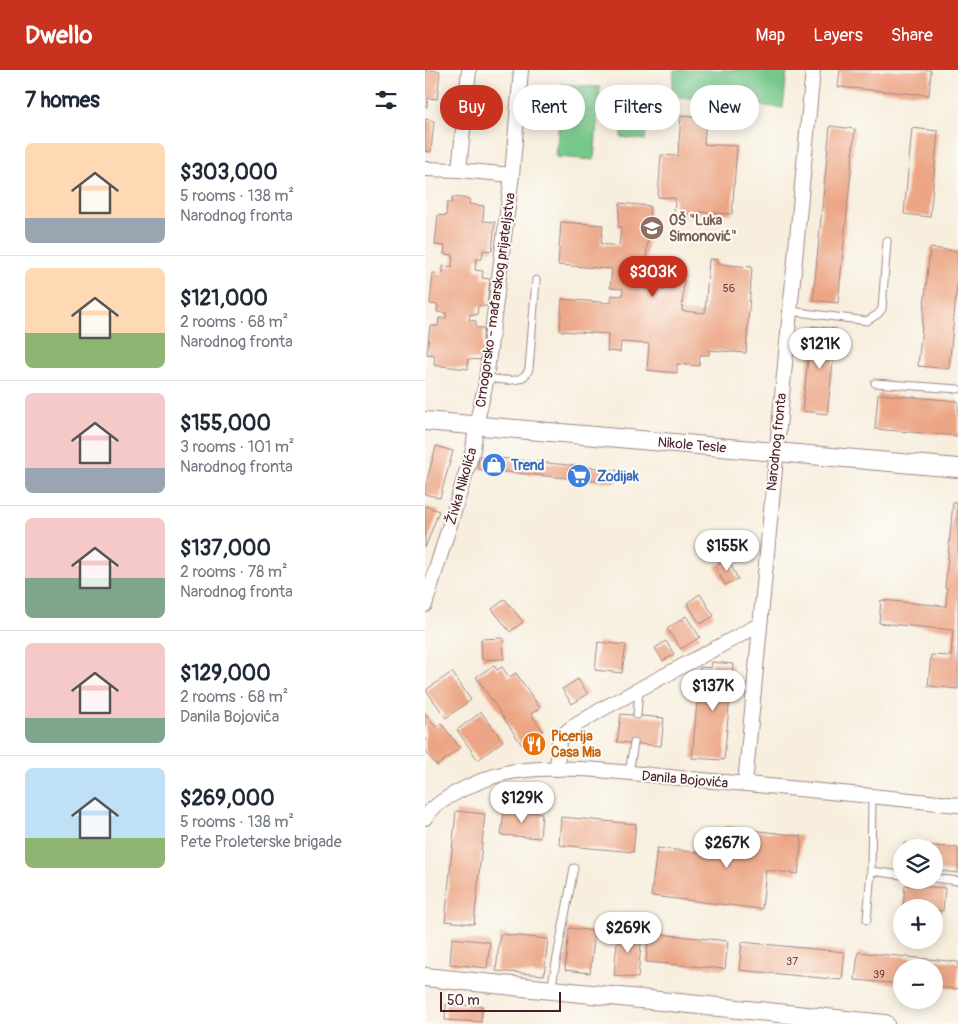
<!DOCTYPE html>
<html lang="en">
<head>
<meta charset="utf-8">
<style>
	:root { --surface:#fff; --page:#f6f6f7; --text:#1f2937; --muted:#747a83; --line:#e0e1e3; --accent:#c8321e }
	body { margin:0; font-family:Pangolin,sans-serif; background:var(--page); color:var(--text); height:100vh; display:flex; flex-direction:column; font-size:19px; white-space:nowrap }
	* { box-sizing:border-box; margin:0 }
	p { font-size:16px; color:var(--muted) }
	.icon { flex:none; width:28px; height:28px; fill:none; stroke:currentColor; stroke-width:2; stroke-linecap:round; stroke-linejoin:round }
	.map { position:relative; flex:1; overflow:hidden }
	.details { display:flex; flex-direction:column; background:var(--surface); width:425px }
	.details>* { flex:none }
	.guide { position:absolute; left:15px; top:15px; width:442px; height:45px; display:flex; gap:10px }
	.fabs { position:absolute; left:468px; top:769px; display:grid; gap:10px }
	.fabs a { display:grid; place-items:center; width:50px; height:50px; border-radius:50%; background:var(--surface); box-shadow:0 2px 12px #0003; font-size:25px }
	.scale { position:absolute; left:15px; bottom:12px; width:121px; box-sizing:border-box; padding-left:5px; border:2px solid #4a1f2b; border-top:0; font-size:14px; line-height:18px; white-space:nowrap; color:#4a1f2b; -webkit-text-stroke:4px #fdfcf7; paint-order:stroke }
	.price { position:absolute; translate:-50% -42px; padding:0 11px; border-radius:18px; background:#fff; color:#222; font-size:16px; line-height:32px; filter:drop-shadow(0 1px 2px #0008) }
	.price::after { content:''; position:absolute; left:50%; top:30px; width:15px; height:11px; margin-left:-8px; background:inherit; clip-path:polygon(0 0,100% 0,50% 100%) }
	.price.active { background:var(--accent); color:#fff }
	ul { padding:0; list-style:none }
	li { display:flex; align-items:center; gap:15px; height:125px; padding:0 25px }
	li+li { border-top:1px solid var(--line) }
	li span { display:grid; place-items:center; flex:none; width:140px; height:100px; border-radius:8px; color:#555 }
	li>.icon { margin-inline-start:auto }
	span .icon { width:60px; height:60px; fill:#fffc; stroke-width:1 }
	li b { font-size:21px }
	h2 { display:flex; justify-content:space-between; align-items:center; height:60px; padding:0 25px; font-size:21px }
	.chip { padding:0 18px; border-radius:22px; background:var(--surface); box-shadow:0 2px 12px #0003; font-size:18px; line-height:45px }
	.chip.active { background:var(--accent); color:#fff }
	header { display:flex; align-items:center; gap:30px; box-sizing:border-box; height:70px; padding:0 25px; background:var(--accent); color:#fff }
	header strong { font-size:24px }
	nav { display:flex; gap:28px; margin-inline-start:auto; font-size:18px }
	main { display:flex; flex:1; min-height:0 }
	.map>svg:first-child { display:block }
</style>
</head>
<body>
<header>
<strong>Dwello</strong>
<nav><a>Map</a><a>Layers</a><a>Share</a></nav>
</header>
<main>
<section class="details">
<h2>7 homes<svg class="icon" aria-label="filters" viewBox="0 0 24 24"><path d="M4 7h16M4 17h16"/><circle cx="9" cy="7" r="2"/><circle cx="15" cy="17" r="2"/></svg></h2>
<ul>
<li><span style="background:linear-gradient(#ffd9b3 75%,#9aa5b1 0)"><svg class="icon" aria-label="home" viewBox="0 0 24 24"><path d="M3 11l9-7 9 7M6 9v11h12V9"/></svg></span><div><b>$303,000</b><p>5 rooms · 138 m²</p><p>Narodnog fronta</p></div></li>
<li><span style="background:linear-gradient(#ffd9b3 65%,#8fb573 0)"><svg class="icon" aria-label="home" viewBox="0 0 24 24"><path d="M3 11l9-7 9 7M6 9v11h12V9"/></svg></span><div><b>$121,000</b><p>2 rooms · 68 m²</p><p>Narodnog fronta</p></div></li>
<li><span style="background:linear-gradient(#f6c9c9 75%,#9aa5b1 0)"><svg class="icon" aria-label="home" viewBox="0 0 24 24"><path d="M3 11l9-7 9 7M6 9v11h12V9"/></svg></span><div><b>$155,000</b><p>3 rooms · 101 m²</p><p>Narodnog fronta</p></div></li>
<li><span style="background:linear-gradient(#f6c9c9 60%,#7fa58c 0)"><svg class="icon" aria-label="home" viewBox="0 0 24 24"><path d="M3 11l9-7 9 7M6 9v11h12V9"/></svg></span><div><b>$137,000</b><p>2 rooms · 78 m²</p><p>Narodnog fronta</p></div></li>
<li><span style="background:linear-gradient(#f6c9c9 75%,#7fa58c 0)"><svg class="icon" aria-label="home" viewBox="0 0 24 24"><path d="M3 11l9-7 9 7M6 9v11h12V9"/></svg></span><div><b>$129,000</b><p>2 rooms · 68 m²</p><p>Danila Bojovića</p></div></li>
<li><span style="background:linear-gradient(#bfe0f5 70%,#8fb573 0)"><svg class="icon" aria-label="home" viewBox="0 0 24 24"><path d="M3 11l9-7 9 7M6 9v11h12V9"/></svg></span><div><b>$269,000</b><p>5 rooms · 138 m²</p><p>Pete Proleterske brigade</p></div></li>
</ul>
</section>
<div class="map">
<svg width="533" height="954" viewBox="0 0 533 954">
	<rect width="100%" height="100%" fill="#fdfcf7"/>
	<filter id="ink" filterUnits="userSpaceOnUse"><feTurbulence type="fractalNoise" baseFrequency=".02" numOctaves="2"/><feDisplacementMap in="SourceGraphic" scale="10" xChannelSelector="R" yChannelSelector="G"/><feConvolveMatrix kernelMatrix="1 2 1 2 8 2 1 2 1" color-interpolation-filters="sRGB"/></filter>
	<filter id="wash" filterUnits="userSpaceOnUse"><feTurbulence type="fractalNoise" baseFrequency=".0096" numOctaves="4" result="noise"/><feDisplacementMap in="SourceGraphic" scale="20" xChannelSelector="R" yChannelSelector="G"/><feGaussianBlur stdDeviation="1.12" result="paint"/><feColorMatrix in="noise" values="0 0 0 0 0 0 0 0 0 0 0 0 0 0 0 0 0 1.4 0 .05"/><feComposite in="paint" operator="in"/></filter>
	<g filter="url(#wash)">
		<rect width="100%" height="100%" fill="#f7eedd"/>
		<!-- green -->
		<g fill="#74c78a" stroke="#5f735a">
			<polygon points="249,0 362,0 358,38 246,26"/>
			<polygon points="137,14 175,17 169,90 131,87"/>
			<polygon points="201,17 225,20 220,70 196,67"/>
		</g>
		<g id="blocks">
			<!-- building -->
			<g fill="#eca685">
				<polygon points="0,0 15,1 12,29 3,28 2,37 0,37"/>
				<polygon points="415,0 506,0 504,25 413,17"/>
				<polygon points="256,46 281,48 279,74 312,76 307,144 274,142 273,147 249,146 250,128 233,127 236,85 253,86"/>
				<polygon points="0,49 9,51 6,82 0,81"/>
				<polygon points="405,56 430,59 413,233 388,230"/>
				<polygon points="487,58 513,61 505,147 479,144"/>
				<polygon points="27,127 45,129 44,134 59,136 58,151 70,152 67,181 58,180 57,189 51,189 50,200 58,201 57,208 65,209 62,236 53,236 52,245 45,244 44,250 51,251 51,258 59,258 56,290 43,289 43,299 9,295 10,285 2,284 5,256 13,256 14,248 21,248 21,243 12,242 13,235 5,234 8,203 18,204 18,196 27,197 28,185 19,184 20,176 10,175 13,145 21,146 22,133 27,133"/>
				<polygon points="195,133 225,136 219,219 240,220 241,208 259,209 257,241 280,243 284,189 292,190 292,194 327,197 321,283 284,280 284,285 275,285 274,296 252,294 252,303 222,300 224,274 196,272 195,282 182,281 183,264 135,261 137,229 186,233 186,225 197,226 198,219 185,218 187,199 133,195 136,152 178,155 176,174 194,176 196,157 193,157"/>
				<polygon points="505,178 533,181 533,205 524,299 493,296"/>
				<polygon points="387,256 412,259 402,344 377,341"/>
				<polygon points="453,324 533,331 533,366 450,359"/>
				<polygon points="11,376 28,381 15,428 0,424 0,418"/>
				<polygon points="54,386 192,400 190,413 53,399"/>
				<polygon points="528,433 533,433 533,619 503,616 506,585 526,586 528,560 454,553 456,530 521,536 522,518 520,518"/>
				<polygon points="0,436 14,441 0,478"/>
				<polygon points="303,489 313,509 300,515 290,496"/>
				<polygon points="275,524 289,546 275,554 262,533"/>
				<polygon points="80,529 98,552 85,562 67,539"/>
				<polygon points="261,546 275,567 256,579 242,559"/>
				<polygon points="78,568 79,589 57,590 56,569"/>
				<polygon points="241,571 249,584 238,591 230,578"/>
				<polygon points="173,572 201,575 197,603 170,600"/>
				<polygon points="287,592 308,594 299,690 267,688 275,597 286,598"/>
				<polygon points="69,595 72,600 77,597 84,607 91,603 115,638 106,644 118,661 97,675 51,607"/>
				<polygon points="27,602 46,630 21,648 1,620"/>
				<polygon points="153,609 163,624 147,634 137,619"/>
				<polygon points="56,642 78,671 53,690 32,660"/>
				<polygon points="0,643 11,657 16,653 35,678 12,696 0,681"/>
				<polygon points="196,644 239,648 236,676 192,672"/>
				<polygon points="79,740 117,743 115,768 76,765"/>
				<polygon points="31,741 60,744 49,854 20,851"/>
				<polygon points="136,747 211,754 208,782 134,775"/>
				<polygon points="301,757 377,766 373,804 341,800 337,839 226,826 232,778 297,785"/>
				<polygon points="479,773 533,778 533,803 509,800 509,778 479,778"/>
				<polygon points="480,815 520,818 518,841 509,840 509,838 478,838"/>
				<polygon points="144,858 170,861 165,903 140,900"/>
				<polygon points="193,860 217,863 213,908 189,905"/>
				<polygon points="224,863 303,871 300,899 221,892"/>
				<polygon points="75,864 123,869 119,905 71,901"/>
				<polygon points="27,868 65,872 62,898 25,894"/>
				<polygon points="317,872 420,882 417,910 314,900"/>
				<polygon points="433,882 533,892 533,919 509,917 509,898 476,898 476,914 430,910"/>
				<polygon points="21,934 57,936 56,952 20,950"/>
			</g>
		</g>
	</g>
	<g filter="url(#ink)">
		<use href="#blocks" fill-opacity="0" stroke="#a08684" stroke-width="1"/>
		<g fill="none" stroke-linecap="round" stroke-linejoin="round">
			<!-- service casing -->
			<g stroke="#a08684" stroke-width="9">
				<g id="service">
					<polyline points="365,241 442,251 453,244 457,239 462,171"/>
					<path d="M61 308C76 309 98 316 104 299L111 210"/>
					<polyline points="450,313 533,319"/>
					<polyline points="212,645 214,620"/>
					<polyline points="204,703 209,673"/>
					<polyline points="446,801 476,805"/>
					<polyline points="509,808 533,811"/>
					<polyline points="442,850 446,801 447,727"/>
					<polyline points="126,919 149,798"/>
				</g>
			</g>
			<!-- minor casing -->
			<g stroke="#a08684" stroke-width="16">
				<g id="minor">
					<polyline points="0,99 34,100 87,105"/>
					<polyline points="34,100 44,0"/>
					<polyline points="0,535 48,380 51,355 60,317 87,105 96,0"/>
					<polyline points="132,699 134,672 139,664 146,658 179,638 334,555"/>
					<polyline points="320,714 388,0"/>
					<path d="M0 748C14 726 66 704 92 701 142 694 204 703 254 708 347 716 440 725 533 735"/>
				</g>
			</g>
			<!-- tertiary casing -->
			<g stroke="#a08684" stroke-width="20">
				<g id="tertiary">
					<path id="s1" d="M0 351 533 398"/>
					<polyline points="0,907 460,954"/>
				</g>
			</g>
			<!-- service -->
			<use href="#service" stroke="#fff" stroke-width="7"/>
			<!-- minor -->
			<use href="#minor" stroke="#fff" stroke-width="14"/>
			<!-- tertiary -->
			<use href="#tertiary" stroke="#fff" stroke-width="18"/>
		</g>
	</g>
	<!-- icons -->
	<defs>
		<g id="school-disc" transform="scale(1.25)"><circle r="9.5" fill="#8d6e63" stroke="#fdfcf7"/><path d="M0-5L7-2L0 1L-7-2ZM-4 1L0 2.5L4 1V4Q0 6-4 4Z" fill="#fff"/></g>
		<g id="shop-disc" transform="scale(1.25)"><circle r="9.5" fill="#3f7fe0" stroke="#fdfcf7"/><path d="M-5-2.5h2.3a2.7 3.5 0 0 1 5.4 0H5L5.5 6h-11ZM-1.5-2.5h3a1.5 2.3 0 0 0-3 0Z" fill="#fff"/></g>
		<g id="supermarket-disc" transform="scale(1.25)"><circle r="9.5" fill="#3f7fe0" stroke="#fdfcf7"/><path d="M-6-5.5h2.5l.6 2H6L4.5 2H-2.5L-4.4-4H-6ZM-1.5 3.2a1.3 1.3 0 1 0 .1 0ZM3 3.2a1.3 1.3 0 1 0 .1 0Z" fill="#fff"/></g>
		<g id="restaurant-disc" transform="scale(1.25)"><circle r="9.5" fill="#e8710a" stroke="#fdfcf7"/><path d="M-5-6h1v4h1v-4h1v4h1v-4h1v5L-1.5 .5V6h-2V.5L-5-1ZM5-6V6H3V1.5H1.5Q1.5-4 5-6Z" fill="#fff"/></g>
	</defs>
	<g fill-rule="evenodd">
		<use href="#school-disc" x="227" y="158"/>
		<use href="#shop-disc" x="69" y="395"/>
		<use href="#supermarket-disc" x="154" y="406"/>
		<use href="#restaurant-disc" x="109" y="674"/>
	</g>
	<g text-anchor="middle" stroke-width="4" stroke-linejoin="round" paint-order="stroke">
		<!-- number labels -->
		<g font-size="11" fill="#724142">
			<text x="304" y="222">56</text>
			<text x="367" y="895">37</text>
			<text x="454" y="908">39</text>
		</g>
		<!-- education labels -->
		<g font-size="14" font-weight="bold" fill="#785e54" stroke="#fdfcf7" text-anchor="start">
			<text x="244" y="155">OŠ "Luka<tspan x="244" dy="16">Simonović"</tspan></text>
		</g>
		<!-- street labels -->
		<g font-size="14" fill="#4a1f2b" stroke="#fdfcf7">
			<text transform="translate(70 230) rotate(-82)" y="5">Crnogorsko - mađarskog prijateljstva</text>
			<text transform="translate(351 372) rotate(-84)" y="5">Narodnog fronta</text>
			<text dy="5" stroke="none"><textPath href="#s1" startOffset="268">Nikole Tesle</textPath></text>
			<text transform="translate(36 416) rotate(-74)" y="5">Živka Nikolića</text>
			<text transform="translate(260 709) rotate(5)" y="5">Danila Bojovića</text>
		</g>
		<!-- shop labels -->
		<g font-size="14" font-weight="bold" fill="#366cbe" stroke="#fdfcf7" text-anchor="start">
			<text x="86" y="400">Trend</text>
			<text x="172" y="411">Zodijak</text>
		</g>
		<!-- food labels -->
		<g font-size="14" font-weight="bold" fill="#c56008" stroke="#fdfcf7" text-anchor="start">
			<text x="126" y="671">Picerija<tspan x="126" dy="16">Casa Mia</tspan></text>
		</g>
	</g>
</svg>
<div class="fabs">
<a><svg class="icon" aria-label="layers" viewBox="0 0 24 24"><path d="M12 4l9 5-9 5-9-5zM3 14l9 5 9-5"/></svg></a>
<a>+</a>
<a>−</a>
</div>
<div class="scale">50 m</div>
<b class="price active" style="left:228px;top:228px">$303K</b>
<b class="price" style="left:395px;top:300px">$121K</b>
<b class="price" style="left:302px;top:502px">$155K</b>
<b class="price" style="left:288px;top:642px">$137K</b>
<b class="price" style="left:97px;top:754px">$129K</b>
<b class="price" style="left:302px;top:799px">$267K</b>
<b class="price" style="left:203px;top:884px">$269K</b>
<div class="guide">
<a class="chip active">Buy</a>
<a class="chip">Rent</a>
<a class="chip">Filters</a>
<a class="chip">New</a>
</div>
</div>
</main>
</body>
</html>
